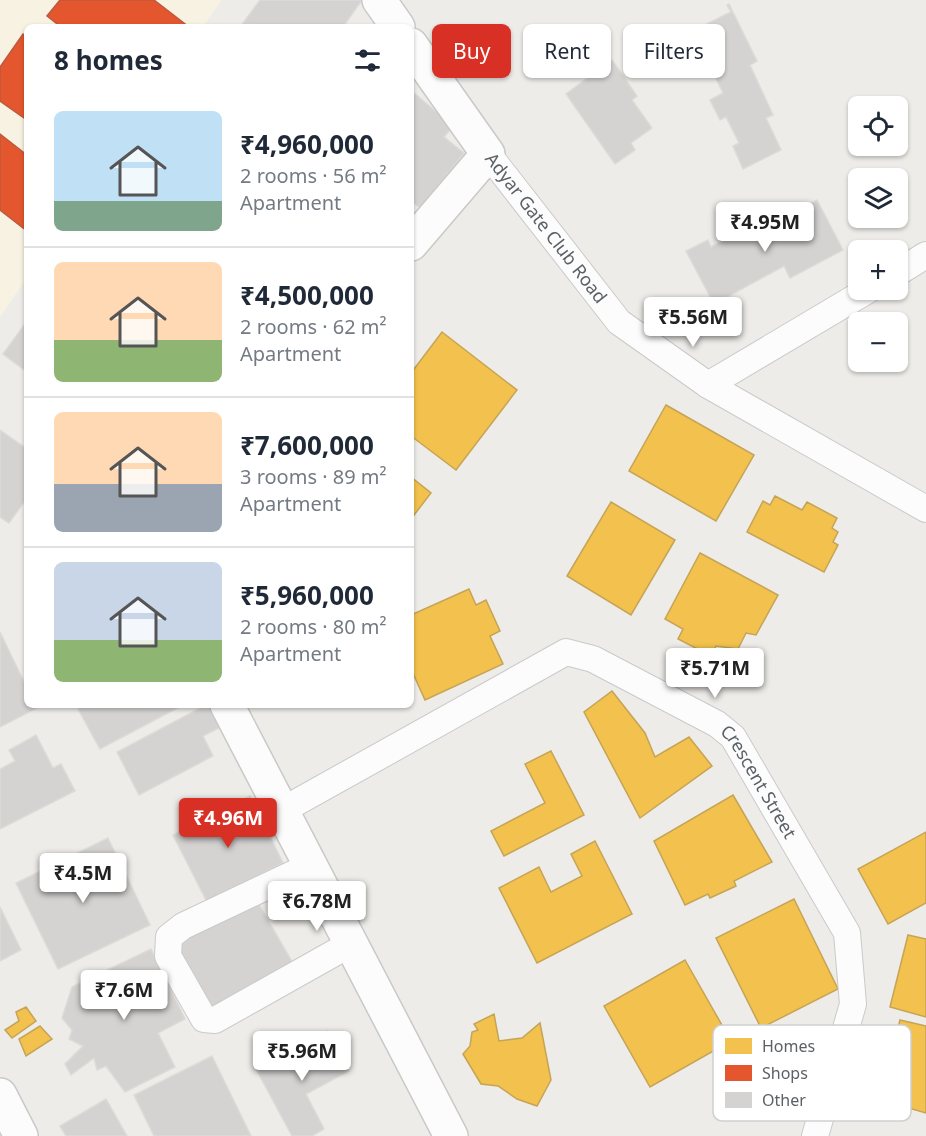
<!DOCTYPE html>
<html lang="en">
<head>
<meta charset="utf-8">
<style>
	:root { --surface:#fff; --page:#f2f2f3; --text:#1f2937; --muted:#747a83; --line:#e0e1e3; --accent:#d93025 }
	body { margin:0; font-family:"Noto Sans",sans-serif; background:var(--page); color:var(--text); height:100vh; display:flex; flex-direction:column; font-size:22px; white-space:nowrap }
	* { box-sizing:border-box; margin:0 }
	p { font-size:20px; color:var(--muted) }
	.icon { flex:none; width:33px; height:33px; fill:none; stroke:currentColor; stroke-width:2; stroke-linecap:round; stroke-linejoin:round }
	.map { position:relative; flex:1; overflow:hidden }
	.drawer { position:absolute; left:24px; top:24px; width:390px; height:684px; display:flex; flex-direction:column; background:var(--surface); border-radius:9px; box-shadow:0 2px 4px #0004 }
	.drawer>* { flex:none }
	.guide { position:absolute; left:432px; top:24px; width:404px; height:54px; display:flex; gap:12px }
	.buttons { position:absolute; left:848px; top:96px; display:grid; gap:12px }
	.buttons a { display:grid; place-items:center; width:60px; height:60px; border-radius:9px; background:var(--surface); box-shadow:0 2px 4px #0004; font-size:30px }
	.price { position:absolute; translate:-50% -51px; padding:0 14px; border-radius:6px; background:#fff; color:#222; font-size:20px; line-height:39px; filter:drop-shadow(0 2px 3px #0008) }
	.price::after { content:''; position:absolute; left:50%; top:36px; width:18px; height:14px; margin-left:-9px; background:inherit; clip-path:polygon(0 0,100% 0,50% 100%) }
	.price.current { background:var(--accent); color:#fff }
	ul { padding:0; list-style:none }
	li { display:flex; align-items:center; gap:18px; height:150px; padding:0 30px }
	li+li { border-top:2px solid var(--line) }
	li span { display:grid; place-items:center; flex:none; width:168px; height:120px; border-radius:9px; color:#555 }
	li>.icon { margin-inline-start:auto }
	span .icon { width:72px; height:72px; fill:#fffc; stroke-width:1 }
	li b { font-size:26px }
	h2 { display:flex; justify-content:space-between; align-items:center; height:72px; padding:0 30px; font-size:26px }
	.pill { padding:0 21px; border-radius:9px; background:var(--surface); box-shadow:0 2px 4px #0004; font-size:21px; line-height:54px }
	.pill.current { background:var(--accent); color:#fff }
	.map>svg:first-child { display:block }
</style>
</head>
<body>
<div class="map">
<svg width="926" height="1136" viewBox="0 0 926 1136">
	<rect width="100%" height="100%" fill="#edece8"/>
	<!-- commercial -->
	<polygon fill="#f7f2e1" points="0,0 222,0 203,27 27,27 27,278 0,317"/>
	<!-- homes -->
	<g fill="#f2c14e" stroke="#c5a455" stroke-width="1.5">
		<polygon points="442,332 517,390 456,470 411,436 411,373"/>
		<polygon points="666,405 754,455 716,521 629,471"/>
		<polygon points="411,477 431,493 411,519"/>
		<polygon points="775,496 802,510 807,502 837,518 832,528 838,532 833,542 838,545 824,572 747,532 763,501 770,505"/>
		<polygon points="611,502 675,540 631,615 567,576"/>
		<polygon points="700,553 778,595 756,635 746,633 738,649 716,646 711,656 678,639 683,629 665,619"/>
		<polygon points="469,589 476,605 486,600 500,631 490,636 503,664 425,700 411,669 411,615"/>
		<polygon points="612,691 645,733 655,757 689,737 712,766 640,818 584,712"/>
		<polygon points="551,751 584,815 504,856 491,831 545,803 525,764"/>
		<polygon points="733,795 772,862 734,881 736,886 710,898 708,894 685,905 654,841"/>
		<polygon points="926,832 926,903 888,924 858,869"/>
		<polygon points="595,841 632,914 537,963 499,888 539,867 551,892 582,876 571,854"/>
		<polygon points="794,899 838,989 761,1028 716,938"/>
		<polygon points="908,935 926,939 926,1017 890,1007"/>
		<polygon points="685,960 731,1041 650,1087 604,1006"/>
		<polygon points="26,1007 36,1021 12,1038 5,1030 19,1021 16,1012"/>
		<polygon points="494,1014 499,1041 522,1038 540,1023 551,1080 537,1106 517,1099 498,1086 481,1084 463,1054 470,1046 472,1032 478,1030 474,1024"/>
		<polygon points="900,1020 926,1026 926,1113 881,1100"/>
		<polygon points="40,1026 52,1039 26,1056 19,1039"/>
	</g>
	<!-- shops -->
	<g fill="#e4572e" stroke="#bb5a3f" stroke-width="1.5">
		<polygon points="60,0 154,0 189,27 61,27 47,16"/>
		<polygon points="23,34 27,37 27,120 0,101 0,67"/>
		<polygon points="0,134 27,155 27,231 0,210"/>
	</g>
	<!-- building -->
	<g fill="#d4d3d1" stroke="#dcdbd7" stroke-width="1.5">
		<polygon points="260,0 362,0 343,27 240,27"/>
		<polygon points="729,4 757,61 750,65 773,115 766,118 781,150 743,169 733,146 739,143 726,117 720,120 710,100 723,93 700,46 689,51 682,36 731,12 727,5"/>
		<polygon points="612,60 637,96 632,100 652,128 631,143 635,150 615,164 566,94"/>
		<polygon points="413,92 453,126 444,137 464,153 420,208 411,201"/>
		<polygon points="817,200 843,250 790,278 784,266 714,304 686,251 708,240 711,247 750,226 757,238 808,211 806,206"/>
		<polygon points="27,321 27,372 3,354"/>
		<polygon points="0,430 27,449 27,498 9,523 0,517"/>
		<polygon points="0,632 27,688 27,705 35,705 37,708 0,727"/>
		<polygon points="85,705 183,705 100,749 78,709"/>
		<polygon points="206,705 213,705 223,726 203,736 213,756 139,795 117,752"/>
		<polygon points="36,735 53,768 61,764 75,791 0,829 0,769 15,761 9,750"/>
		<polygon points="250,796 283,863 207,902 173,835"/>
		<polygon points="108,838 150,925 58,969 16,883"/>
		<polygon points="254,896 294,965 215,1011 175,943"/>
		<polygon points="0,907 21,950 0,961"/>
		<polygon points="151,949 185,1019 158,1033 175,1067 125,1092 106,1066 97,1070 94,1058 71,1075 65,1064 83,1046 69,1039 72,1030 62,1018 72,987"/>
		<polygon points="327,1031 349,1071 306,1094 324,1129 312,1136 292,1136 256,1069"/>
		<polygon points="212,1056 251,1136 154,1136 134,1095"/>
		<polygon points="106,1099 127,1136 66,1136 60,1126"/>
	</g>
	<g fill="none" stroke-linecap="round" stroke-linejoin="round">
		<!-- street casing -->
		<g stroke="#cacaca" stroke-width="28">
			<g id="street">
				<path id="s1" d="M488 154 619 322 708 385 926 509"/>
				<polyline points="897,273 926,255"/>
				<polyline points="708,385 868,290"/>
				<path id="s2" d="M283 810 566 652 593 659 717 724 733 737 847 933 853 1004 815 1136"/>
				<polyline points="312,865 183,926 169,937 168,956 204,1019 215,1020 352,943"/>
			</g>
		</g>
		<!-- secondary casing -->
		<g stroke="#c9c9c8" stroke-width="36">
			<g id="secondary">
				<polyline points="379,0 398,27"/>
				<polyline points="411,45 488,154 411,244"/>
				<polyline points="227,705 451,1136"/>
				<polyline points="0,1095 21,1136"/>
			</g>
		</g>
		<!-- street -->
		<use href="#street" stroke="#fcfcfc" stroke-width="26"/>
		<!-- secondary -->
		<use href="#secondary" stroke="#fcfcfc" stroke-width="33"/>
	</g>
	<g text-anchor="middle" stroke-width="6" stroke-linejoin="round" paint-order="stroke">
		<!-- street labels -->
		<g font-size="18" fill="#5c6166" stroke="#fff">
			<text dy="6" stroke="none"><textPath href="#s1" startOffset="94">Adyar Gate Club Road</textPath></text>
			<text dy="6" stroke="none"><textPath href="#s2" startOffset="564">Crescent Street</textPath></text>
		</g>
	</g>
	<!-- legend -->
	<rect x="713" y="1025" width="198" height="96" rx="9" fill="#fff" stroke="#ced0d1" stroke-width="1.5"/>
	<rect x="725" y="1038" width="27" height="16" fill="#f2c14e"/>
	<rect x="725" y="1065" width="27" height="16" fill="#e4572e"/>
	<rect x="725" y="1092" width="27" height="16" fill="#d4d3d1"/>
	<g font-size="16" fill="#5c6166">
		<text x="762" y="1052">Homes</text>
		<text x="762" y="1079">Shops</text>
		<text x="762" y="1106">Other</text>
	</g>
</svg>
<div class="buttons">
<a><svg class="icon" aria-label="locate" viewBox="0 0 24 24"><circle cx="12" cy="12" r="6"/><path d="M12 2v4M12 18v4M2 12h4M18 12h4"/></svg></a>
<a><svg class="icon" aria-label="layers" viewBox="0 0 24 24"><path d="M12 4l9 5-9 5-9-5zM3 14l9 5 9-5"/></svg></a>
<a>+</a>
<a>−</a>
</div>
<b class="price" style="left:765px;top:253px">₹4.95M</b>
<b class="price" style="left:693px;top:348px">₹5.56M</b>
<b class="price" style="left:715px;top:699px">₹5.71M</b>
<b class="price current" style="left:228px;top:849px">₹4.96M</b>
<b class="price" style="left:83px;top:904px">₹4.5M</b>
<b class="price" style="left:317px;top:932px">₹6.78M</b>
<b class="price" style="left:124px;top:1021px">₹7.6M</b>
<b class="price" style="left:302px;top:1082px">₹5.96M</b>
<div class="guide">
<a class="pill current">Buy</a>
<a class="pill">Rent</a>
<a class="pill">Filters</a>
</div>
<section class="drawer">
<h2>8 homes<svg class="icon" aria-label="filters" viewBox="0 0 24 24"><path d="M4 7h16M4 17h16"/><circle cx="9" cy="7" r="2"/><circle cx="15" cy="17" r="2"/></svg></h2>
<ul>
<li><span style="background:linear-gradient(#bfe0f5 75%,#7fa58c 0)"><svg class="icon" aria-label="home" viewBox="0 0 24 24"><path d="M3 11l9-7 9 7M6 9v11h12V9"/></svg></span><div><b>₹4,960,000</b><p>2 rooms · 56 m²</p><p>Apartment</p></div></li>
<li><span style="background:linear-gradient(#ffd9b3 65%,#8fb573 0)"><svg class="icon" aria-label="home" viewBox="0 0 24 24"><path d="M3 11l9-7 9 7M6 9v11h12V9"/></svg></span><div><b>₹4,500,000</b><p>2 rooms · 62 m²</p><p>Apartment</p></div></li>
<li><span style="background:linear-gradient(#ffd9b3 60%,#9aa5b1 0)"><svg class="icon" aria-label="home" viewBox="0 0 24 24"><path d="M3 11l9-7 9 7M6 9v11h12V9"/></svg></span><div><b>₹7,600,000</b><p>3 rooms · 89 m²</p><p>Apartment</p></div></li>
<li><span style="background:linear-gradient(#c9d6e8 65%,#8fb573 0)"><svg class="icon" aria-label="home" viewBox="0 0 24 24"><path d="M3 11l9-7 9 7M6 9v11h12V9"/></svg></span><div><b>₹5,960,000</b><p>2 rooms · 80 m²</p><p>Apartment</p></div></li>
</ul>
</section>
</div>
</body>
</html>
